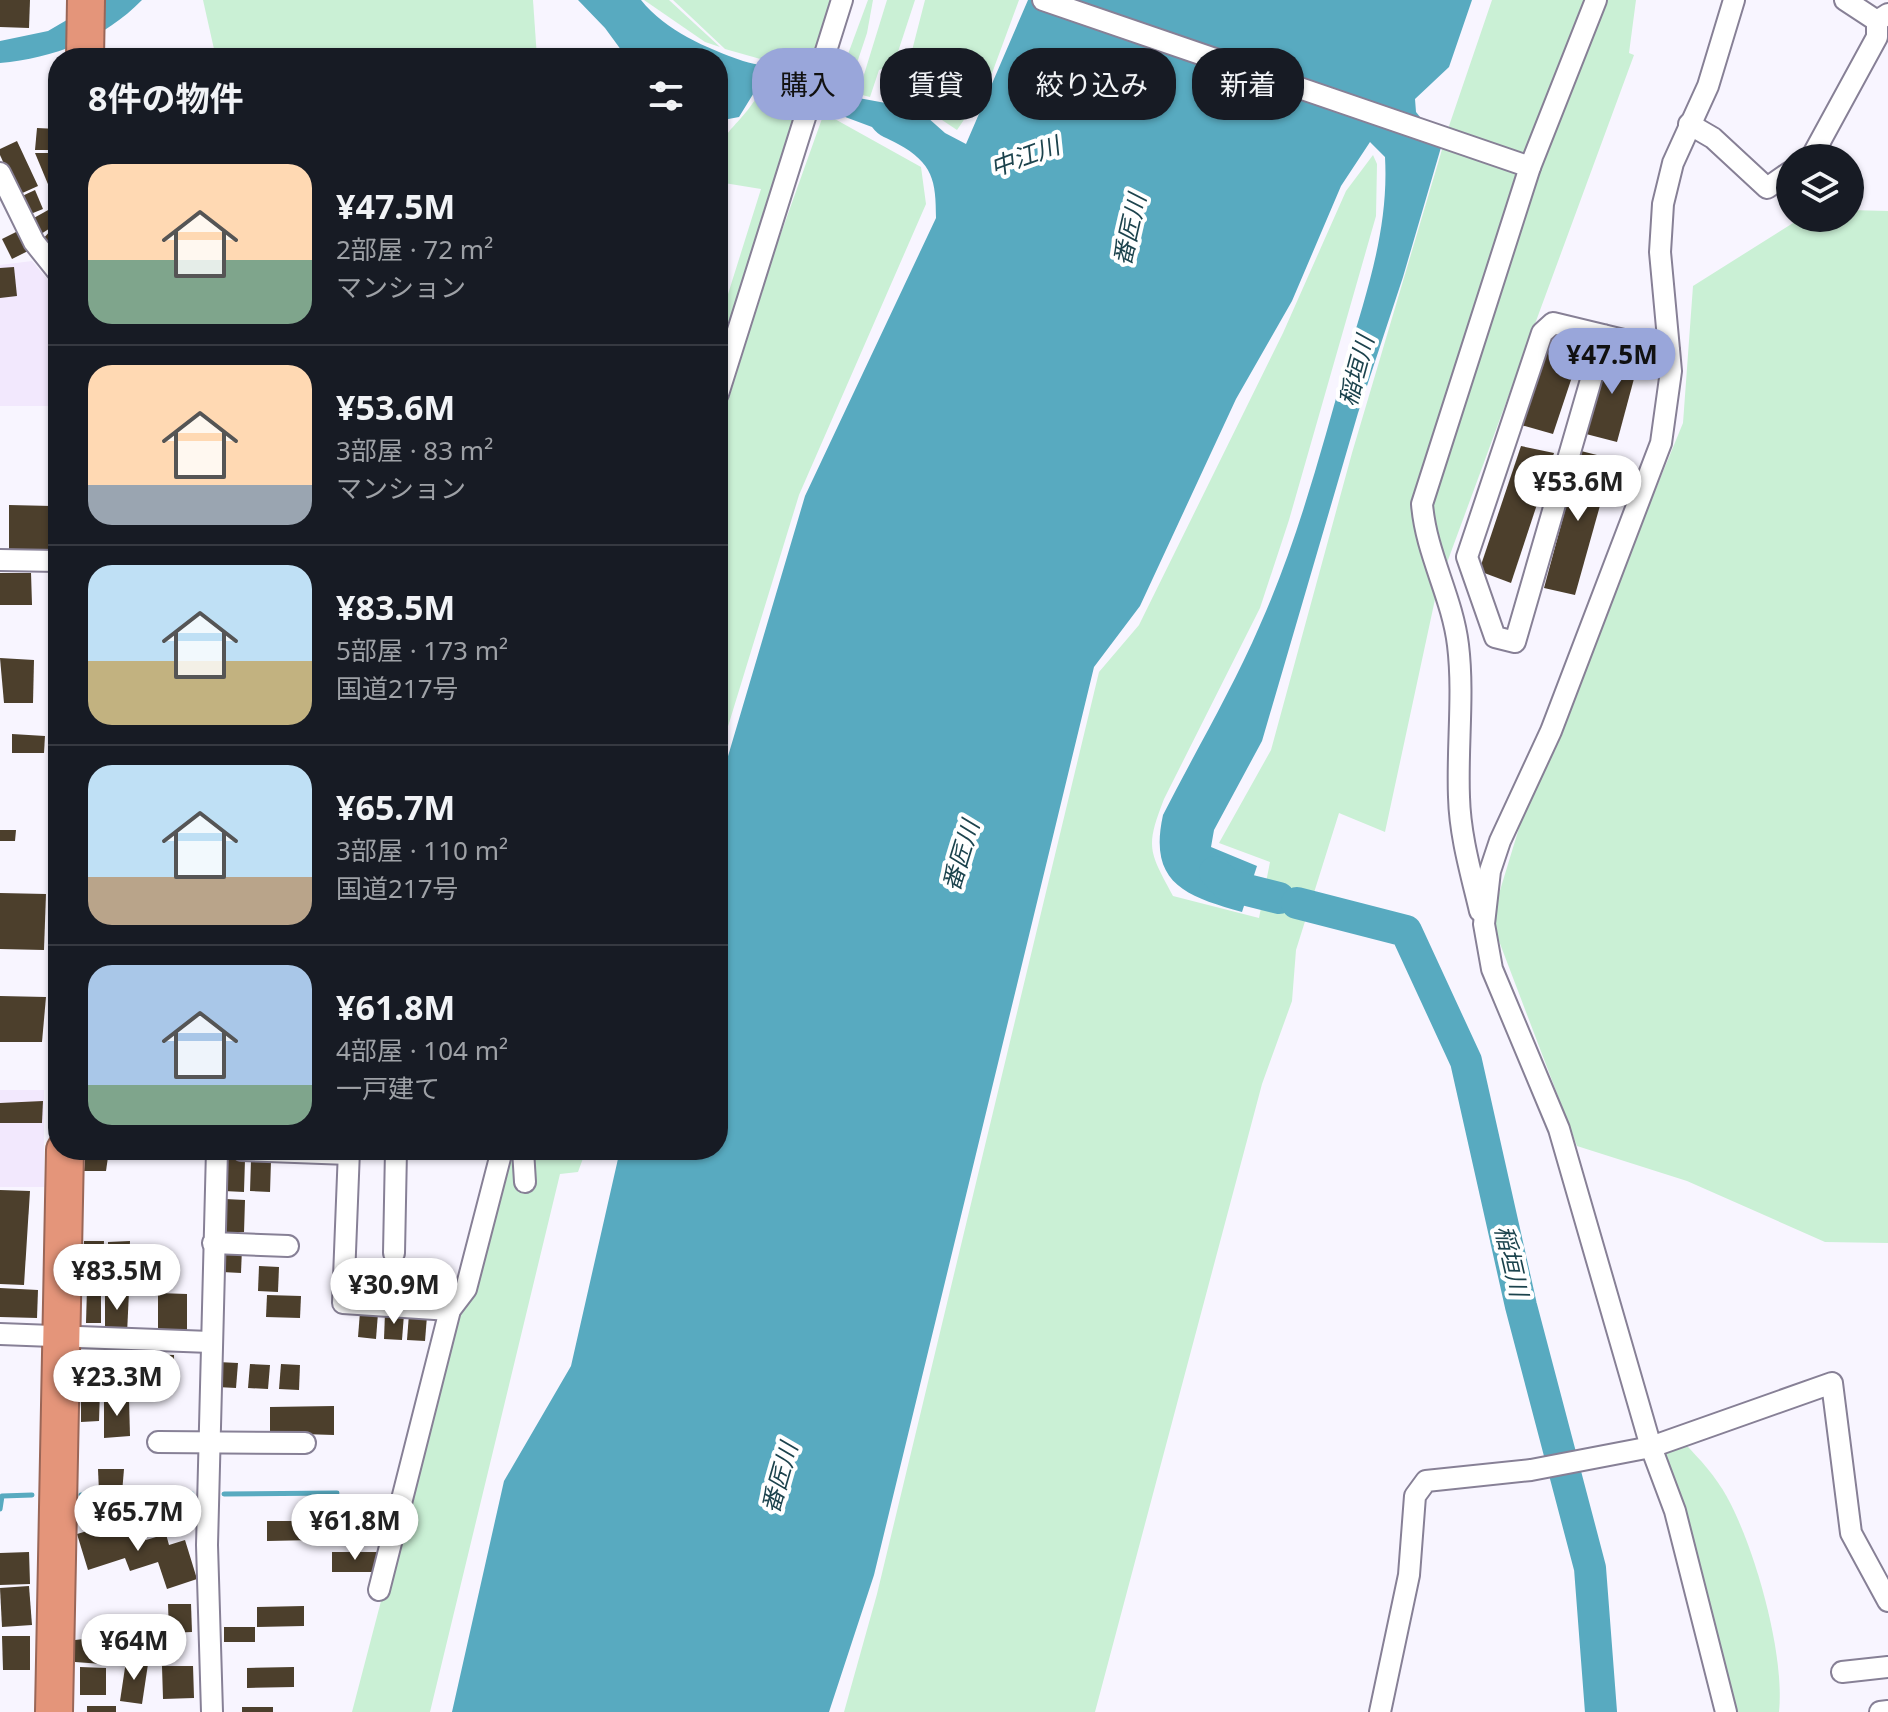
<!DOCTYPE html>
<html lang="ja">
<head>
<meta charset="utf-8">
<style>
	:root { --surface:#171b24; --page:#242831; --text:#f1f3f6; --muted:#9ea1a6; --line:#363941; --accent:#99a6da }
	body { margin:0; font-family:"Noto Sans","Noto Sans JP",sans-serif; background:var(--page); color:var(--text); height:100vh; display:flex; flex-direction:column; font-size:30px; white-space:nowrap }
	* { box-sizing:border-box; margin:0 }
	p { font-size:26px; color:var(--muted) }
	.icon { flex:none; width:44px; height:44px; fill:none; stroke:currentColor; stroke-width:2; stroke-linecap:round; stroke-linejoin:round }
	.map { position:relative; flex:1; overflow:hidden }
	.side { position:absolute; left:48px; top:48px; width:680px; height:1112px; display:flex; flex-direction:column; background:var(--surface); border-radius:32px; box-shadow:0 2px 6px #0004 }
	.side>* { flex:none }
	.banner { position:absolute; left:752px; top:48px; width:760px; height:72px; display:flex; gap:16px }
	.buttons { position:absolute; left:1776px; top:144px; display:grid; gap:16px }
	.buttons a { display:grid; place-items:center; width:88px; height:88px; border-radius:50%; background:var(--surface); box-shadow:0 2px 6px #0004; font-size:40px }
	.price { position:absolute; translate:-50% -68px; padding:0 18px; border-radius:28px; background:#fff; color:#222; font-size:26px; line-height:52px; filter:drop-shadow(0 2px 4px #0008) }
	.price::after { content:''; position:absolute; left:50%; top:48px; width:24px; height:18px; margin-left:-12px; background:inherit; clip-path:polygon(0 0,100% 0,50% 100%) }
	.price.on { background:var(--accent); color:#111 }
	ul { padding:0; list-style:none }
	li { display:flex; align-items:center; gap:24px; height:200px; padding:0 40px }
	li+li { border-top:2px solid var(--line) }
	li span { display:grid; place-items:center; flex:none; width:224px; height:160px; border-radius:24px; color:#555 }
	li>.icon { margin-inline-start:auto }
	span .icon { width:96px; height:96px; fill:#fffc; stroke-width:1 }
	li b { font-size:34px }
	h2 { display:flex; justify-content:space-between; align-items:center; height:96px; padding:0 40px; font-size:34px }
	.pill { padding:0 28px; border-radius:32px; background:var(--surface); box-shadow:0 2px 6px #0004; font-size:28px; line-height:72px }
	.pill.on { background:var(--accent); color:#111 }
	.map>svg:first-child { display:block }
</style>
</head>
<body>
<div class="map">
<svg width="1888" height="1712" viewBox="0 0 1888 1712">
	<rect width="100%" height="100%" fill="#f8f5ff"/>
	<!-- commercial -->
	<g fill="#f2e8fd">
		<polygon points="32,261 58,292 58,406 0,406 0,265"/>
		<rect x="0" y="1090" width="44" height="97"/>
	</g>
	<!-- green -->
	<g fill="#caf0d5">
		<polygon points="203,0 533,0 537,58 216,58"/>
		<polygon points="644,0 669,0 720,47 705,42"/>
		<polygon points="673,0 830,0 810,73 725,49"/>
		<polygon points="868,0 873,0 867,33 847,93 834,92"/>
		<polygon points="887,0 915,0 894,64 879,70 870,97 858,94"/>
		<polygon points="925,0 1019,0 988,84 957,130 930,112 899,101"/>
		<path d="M1492 0H1636L1629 53 1634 55 1437 590 1385 832 1339 813 1296 950 1292 1001 1262 1084 1095 1712H844L877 1594 1099 672 1139 625 1283 333 1346 191 1373 155 1377 164 1376 216 1289 520 1260 608 1164 799C1145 848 1149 851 1173 896L1259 918 1270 862 1219 843 1271 750 1352 453 1449 126Z"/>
		<path d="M757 97 786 107 803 105 718 370V326L761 189 718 182C718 126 730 138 757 97Z"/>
		<polygon points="824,113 921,167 926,204 799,495 718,759 718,433 774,253"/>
		<polygon points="1850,210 1888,211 1888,1243 1825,1242 1687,1181 1577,1146 1491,920 1526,805 1683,423 1693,286 1801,218 1850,218"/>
		<polygon points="506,1150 586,1150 578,1172 560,1174 430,1712 352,1712 454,1322"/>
		<path d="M1684 1443C1700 1459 1716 1477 1727 1497 1755 1548 1785 1654 1779 1712H1734L1663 1450Z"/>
	</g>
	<!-- water -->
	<g fill="#58aac0">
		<path d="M101 0H142C104 39 54 58 0 63V41L48 31Z"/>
		<path d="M578 0H641C666 31 706 48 743 61 769 69 794 66 810 89L918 109 945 133 966 144 1028 0H1472L1449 67 1415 99 1416 112 1442 144 1403 277 1358 413 1262 741 1214 830 1211 847 1257 866 1242 912C1185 896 1148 883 1163 815 1195 752 1232 690 1260 625 1298 540 1322 448 1347 359 1367 291 1389 228 1385 157L1370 142 1341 186 1292 301 1236 399 1140 606 1094 667 874 1575 829 1712H452L504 1481 571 1366 620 1150H718V790L805 496 936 218C936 181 933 163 898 144 888 138 879 137 872 127L805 102 785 103 755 91 739 117 718 121V58H627L605 28Z"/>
	</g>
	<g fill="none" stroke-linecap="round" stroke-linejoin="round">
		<!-- stream -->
		<g stroke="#58aac0" stroke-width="5">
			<polyline points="224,1494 337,1493"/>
			<polyline points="81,1495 192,1494"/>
			<polyline points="0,1509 2,1496 32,1495"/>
		</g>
		<!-- river -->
		<g stroke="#58aac0" stroke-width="32">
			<polyline points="1215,872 1227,885 1279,898"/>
			<polyline points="1297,903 1406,931 1466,1061 1521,1306 1590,1568 1601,1712"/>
		</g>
	</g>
	<!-- building -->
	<g fill="#4c3f2c">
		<polygon points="0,0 30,0 29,28 0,27"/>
		<polygon points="37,128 58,129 58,150 35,150"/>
		<polygon points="17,141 38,186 18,195 0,155 0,149"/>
		<polygon points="35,153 58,153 58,189 50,189"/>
		<polygon points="35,190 43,209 28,215 20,197"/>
		<polygon points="50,209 58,223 41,234 32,219"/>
		<polygon points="52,229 58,230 58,256 51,256 42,240"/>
		<polygon points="18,231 28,251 12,259 2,239"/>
		<polygon points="14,267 17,296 0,298 0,268"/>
		<polygon points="1550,343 1580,353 1553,434 1521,425"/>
		<polygon points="1608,349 1639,360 1617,442 1586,434"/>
		<polygon points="1521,446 1554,453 1511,583 1479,571"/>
		<polygon points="1581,451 1613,459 1575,595 1544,588"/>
		<polygon points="9,505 52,506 51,551 9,549"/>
		<polygon points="0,573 31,573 32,605 0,605"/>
		<polygon points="0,658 34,660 33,703 4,703"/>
		<polygon points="12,734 45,736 44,753 12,753"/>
		<polygon points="0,830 16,830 15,841 0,841"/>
		<polygon points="0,893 46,894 44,950 0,949"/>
		<polygon points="0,996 46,997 42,1042 0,1042"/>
		<polygon points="43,1101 42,1123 0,1123 0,1103"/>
		<polygon points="86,1150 109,1150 106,1171 84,1171"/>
		<polygon points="225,1159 245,1159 244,1192 224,1191"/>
		<polygon points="251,1159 271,1160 270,1192 250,1191"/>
		<polygon points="0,1190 30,1191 24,1285 0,1284"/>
		<polygon points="225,1199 245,1200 244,1232 224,1232"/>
		<polygon points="84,1241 104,1241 102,1286 83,1285"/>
		<polygon points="130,1241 128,1288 108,1287 108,1242"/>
		<polygon points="223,1247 242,1248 241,1273 222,1272"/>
		<polygon points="259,1266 279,1267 278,1292 258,1291"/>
		<polygon points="0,1288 38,1290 37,1318 0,1317"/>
		<polygon points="87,1288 101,1289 101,1323 86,1323"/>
		<polygon points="105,1290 129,1291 127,1334 105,1333"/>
		<polygon points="158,1293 187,1294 187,1335 158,1334"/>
		<polygon points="267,1295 301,1296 300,1318 266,1317"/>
		<polygon points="360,1312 378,1313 376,1339 358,1337"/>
		<polygon points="385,1313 404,1314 402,1340 384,1339"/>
		<polygon points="409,1314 427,1316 425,1341 407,1340"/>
		<polygon points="115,1354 174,1355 174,1390 112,1386"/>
		<polygon points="82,1361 102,1362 100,1387 82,1386"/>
		<polygon points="218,1362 238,1363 236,1388 217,1387"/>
		<polygon points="250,1364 270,1365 268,1389 248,1388"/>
		<polygon points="281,1364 300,1365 299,1390 279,1389"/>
		<polygon points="100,1390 99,1421 81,1422 81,1391"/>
		<polygon points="129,1399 130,1436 104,1438 104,1400"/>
		<polygon points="334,1406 334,1435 270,1433 270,1407"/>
		<polygon points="98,1469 124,1469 122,1493 99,1492"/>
		<polygon points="118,1496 117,1520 81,1520 80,1497"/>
		<polygon points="267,1521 314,1521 314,1540 267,1541"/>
		<polygon points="114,1523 117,1534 141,1526 146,1540 166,1534 169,1545 185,1540 197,1579 167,1589 158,1562 130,1571 125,1558 88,1570 77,1534"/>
		<polygon points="29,1552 30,1584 0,1585 0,1553"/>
		<polygon points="332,1552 378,1552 379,1572 332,1572"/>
		<polygon points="29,1586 32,1625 2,1627 0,1588"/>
		<polygon points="168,1604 191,1604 192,1632 169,1633"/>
		<polygon points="304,1606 304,1626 257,1627 257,1607"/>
		<rect x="224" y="1627" width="31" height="15"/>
		<polygon points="85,1632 103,1632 102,1664 75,1662 75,1640 84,1639"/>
		<polygon points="2,1636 30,1636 30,1670 3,1670"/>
		<polygon points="126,1661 148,1664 142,1704 120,1701"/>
		<polygon points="162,1666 193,1666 194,1698 163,1699"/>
		<polygon points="80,1667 106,1668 106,1695 80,1695"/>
		<polygon points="294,1667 294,1687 247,1688 247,1668"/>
		<rect x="87" y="1706" width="29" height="6"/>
		<rect x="242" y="1707" width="31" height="5"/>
	</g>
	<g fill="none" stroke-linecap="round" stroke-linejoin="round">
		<!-- street casing -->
		<g stroke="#878096" stroke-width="24">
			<g id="street">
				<polyline points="1043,0 1530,167"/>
				<polyline points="1845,0 1877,21 1888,14"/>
				<polyline points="1689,124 1713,138 1767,188 1790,172"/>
				<polyline points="1811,158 1877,37 1877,21"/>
				<polyline points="0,173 34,242 58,272"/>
				<polyline points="1604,335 1515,642 1495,637 1467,557 1542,333 1553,323 1669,351"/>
				<polyline points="718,394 842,0"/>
				<polyline points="0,560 58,561"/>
				<path d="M1480 911C1471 873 1460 836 1459 797 1457 747 1464 694 1458 645 1452 596 1426 554 1422 504L1530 167 1596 0"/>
				<polyline points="242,1150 349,1154"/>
				<polyline points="349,1150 343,1303 450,1310"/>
				<polyline points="523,1150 525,1182"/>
				<polyline points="213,1243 288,1246"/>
				<polyline points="394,1253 396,1150"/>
				<polyline points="0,1334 210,1342"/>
				<polyline points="158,1442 305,1443"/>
				<polyline points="379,1590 450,1310 466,1289 502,1150"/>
				<polyline points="1842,1672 1888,1667"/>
				<polyline points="212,1712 207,1545 217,1150"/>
				<polyline points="1380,1712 1409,1575 1415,1496 1426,1481 1531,1470 1651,1447 1832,1383 1851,1533 1888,1601"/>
				<polyline points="1726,1712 1675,1511 1651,1447 1559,1129 1492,969 1484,924 1490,871 1500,841 1551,731 1661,443 1671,371 1660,252 1663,204 1673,163 1708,86 1734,0"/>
				<polyline points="1880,1712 1888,1711"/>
			</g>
		</g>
		<!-- highway casing -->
		<g stroke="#9a6657" stroke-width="40">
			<g id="highway">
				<polyline points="85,58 86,0"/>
				<polyline points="54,1712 65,1150"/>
			</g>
		</g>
		<!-- street -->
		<use href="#street" stroke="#fff" stroke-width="20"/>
		<!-- highway -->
		<use href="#highway" stroke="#e4957a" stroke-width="36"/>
	</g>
	<g text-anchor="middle" stroke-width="8" stroke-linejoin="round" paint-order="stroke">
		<!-- water labels -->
		<g font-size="24" font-style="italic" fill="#1c434d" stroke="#fff">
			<text transform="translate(1025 157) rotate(-20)" y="8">中江川</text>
			<text transform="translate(1130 230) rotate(-77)" y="8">番匠川</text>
			<text transform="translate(1357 371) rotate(-75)" y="8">稲垣川</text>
			<text transform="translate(961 856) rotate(-73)" y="8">番匠川</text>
			<text transform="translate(1511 1261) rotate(77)" y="8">稲垣川</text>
			<text transform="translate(780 1478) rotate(-74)" y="8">番匠川</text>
		</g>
	</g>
</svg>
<div class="buttons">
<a><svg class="icon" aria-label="layers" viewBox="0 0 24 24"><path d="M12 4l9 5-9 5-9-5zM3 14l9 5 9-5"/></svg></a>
</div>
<b class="price on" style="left:1612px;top:396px">¥47.5M</b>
<b class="price" style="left:1578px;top:523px">¥53.6M</b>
<b class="price" style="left:117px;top:1312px">¥83.5M</b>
<b class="price" style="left:394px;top:1326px">¥30.9M</b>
<b class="price" style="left:117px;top:1418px">¥23.3M</b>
<b class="price" style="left:138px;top:1553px">¥65.7M</b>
<b class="price" style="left:355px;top:1562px">¥61.8M</b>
<b class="price" style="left:134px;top:1682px">¥64M</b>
<div class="banner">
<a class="pill on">購入</a>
<a class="pill">賃貸</a>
<a class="pill">絞り込み</a>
<a class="pill">新着</a>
</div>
<section class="side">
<h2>8件の物件<svg class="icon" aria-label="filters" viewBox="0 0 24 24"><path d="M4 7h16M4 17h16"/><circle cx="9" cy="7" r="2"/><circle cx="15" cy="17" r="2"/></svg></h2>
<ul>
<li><span style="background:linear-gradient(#ffd9b3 60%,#7fa58c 0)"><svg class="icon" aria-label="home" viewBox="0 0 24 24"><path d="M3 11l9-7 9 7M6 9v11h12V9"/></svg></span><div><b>¥47.5M</b><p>2部屋 · 72 m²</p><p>マンション</p></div></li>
<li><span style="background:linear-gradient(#ffd9b3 75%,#9aa5b1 0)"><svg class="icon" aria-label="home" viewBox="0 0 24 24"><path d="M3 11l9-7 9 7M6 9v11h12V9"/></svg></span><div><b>¥53.6M</b><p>3部屋 · 83 m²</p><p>マンション</p></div></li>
<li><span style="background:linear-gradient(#bfe0f5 60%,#c2b280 0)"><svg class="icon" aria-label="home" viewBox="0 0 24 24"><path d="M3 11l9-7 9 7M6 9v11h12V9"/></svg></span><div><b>¥83.5M</b><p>5部屋 · 173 m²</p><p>国道217号</p></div></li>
<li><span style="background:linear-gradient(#bfe0f5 70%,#b9a48a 0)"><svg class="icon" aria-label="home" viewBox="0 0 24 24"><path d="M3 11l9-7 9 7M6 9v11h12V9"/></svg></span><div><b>¥65.7M</b><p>3部屋 · 110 m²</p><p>国道217号</p></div></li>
<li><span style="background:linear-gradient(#a9c7e8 75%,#7fa58c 0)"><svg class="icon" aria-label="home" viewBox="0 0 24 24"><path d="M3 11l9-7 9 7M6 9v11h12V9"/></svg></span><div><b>¥61.8M</b><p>4部屋 · 104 m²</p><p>一戸建て</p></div></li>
</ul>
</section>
</div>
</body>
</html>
